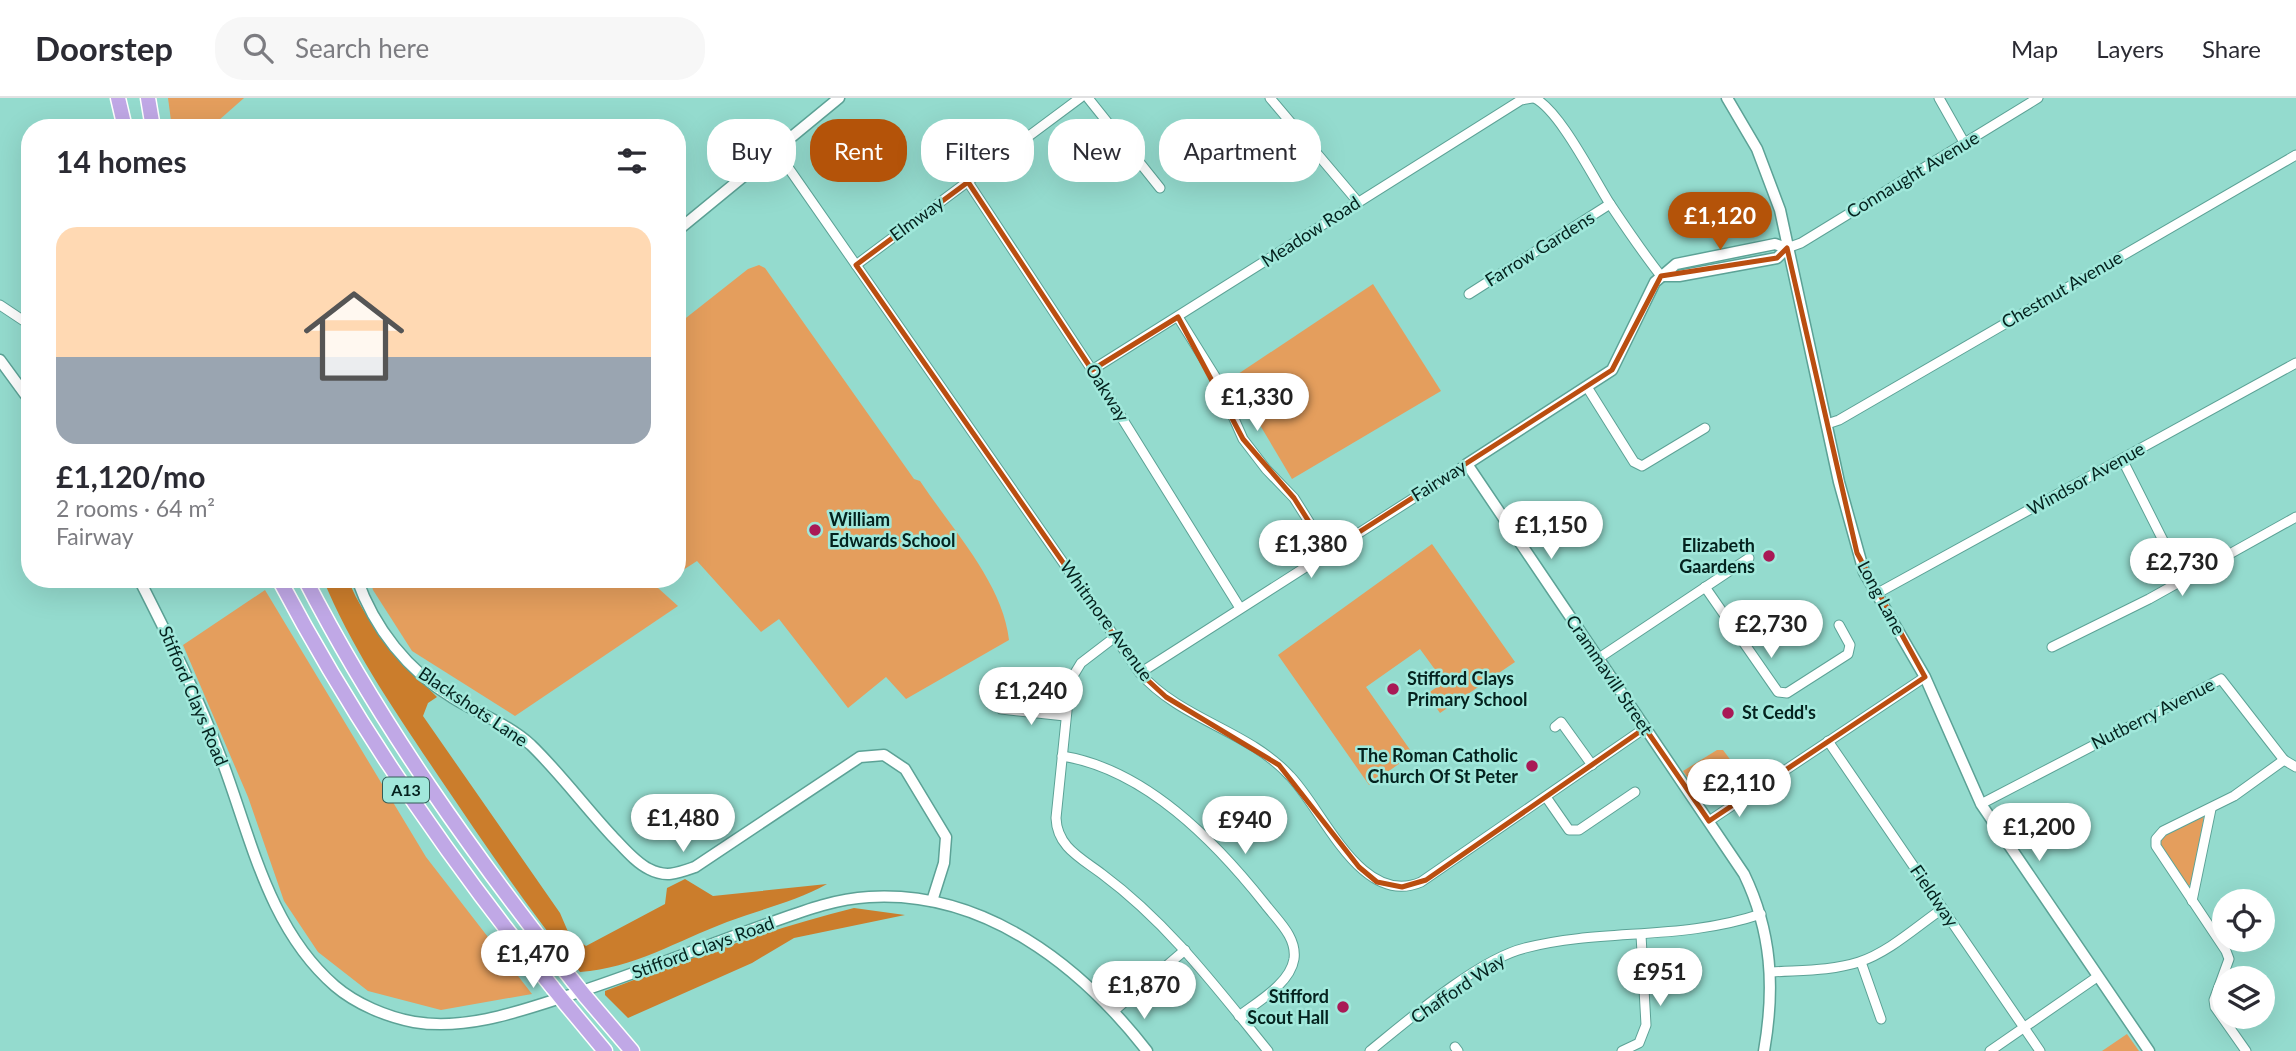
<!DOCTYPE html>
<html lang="en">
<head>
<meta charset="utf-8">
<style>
	:root { --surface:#fff; --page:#f7f7f7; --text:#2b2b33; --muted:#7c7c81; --line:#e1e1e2; --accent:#b45309 }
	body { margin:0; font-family:Lato,sans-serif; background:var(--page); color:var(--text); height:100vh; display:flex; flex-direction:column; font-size:26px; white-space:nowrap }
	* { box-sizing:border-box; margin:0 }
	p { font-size:23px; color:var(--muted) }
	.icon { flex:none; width:38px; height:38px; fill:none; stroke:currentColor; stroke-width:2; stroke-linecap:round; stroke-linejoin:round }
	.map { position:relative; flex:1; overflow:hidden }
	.details { position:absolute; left:21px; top:21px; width:665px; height:469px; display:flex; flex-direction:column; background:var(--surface); border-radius:28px; box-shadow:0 7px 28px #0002 }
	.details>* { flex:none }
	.banner { position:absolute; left:707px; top:21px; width:665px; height:63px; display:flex; gap:14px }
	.buttons { position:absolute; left:2212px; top:791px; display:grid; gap:14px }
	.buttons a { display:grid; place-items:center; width:63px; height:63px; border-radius:50%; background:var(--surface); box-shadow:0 7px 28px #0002; font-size:35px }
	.price { position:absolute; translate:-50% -60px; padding:0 16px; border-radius:24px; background:#fff; color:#222; font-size:23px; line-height:46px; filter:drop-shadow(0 2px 4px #0008) }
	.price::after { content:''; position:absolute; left:50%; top:42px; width:21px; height:16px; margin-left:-10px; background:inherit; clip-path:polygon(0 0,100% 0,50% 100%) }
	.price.on { background:var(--accent); color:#fff }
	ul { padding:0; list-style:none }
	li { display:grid; align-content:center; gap:14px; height:371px; padding:0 35px }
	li+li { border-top:2px solid var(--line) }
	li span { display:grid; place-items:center; height:217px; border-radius:21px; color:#555 }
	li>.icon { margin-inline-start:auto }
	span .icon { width:126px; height:126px; fill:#fffc; stroke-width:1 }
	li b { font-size:30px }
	h2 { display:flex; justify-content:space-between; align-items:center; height:84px; padding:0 35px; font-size:30px }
	.chip { padding:0 24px; border-radius:28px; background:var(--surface); box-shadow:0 7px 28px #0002; font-size:24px; line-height:63px }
	.chip.on { background:var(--accent); color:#fff }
	header { display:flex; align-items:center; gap:42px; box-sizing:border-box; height:98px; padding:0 35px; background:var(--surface); border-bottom:2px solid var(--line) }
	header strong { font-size:33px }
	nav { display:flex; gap:38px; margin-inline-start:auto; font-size:24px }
	.search { width:490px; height:63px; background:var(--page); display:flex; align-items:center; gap:18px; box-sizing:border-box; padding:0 24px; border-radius:28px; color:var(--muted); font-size:26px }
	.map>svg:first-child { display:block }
</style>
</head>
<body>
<header>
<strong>Doorstep</strong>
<div class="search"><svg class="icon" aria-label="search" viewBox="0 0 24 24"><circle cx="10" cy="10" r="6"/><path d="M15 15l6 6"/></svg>Search here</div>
<nav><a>Map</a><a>Layers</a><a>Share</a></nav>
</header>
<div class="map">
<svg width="2296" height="953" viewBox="0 0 2296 953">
	<rect width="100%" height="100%" fill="#94dbce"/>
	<!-- green -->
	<g fill="#e49e5d">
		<polygon points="168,0 244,0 210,30 172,30"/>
		<path d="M759 167 765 170 914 381 920 383C951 430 1003 485 1009 542L906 601 886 579 848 610 779 521 761 534 697 463 677 476V227L748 171Z"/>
		<polygon points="1373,186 1441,293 1292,381 1232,280"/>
		<polygon points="1432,446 1515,564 1440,615 1427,596 1444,584 1420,551 1366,589 1413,656 1369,687 1278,557"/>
		<polygon points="370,481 648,481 678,508 515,618 412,553 373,492"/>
		<polygon points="265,492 426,759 532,896 441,912 368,893 318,854 284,803 248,699 183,547"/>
		<polygon points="1717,652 1723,652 1744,680 1724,700 1704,704 1683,673"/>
		<polygon points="2204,718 2191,787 2185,788 2159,750 2160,739"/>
		<polygon points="2127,936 2139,953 2102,953"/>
	</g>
	<!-- forest -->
	<g fill="#cb7d2c">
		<path d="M323 481H348C366 528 403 564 437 599L428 605 423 618 560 815 569 836 586 848 665 806 667 790 685 781 713 798 827 786C795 804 761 811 727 824 677 843 634 870 580 874 529 813 484 745 439 679 397 616 352 552 323 481Z"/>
		<path d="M854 810 905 817 794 840 752 865 628 920 605 897V893C686 862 769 831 854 810Z"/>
	</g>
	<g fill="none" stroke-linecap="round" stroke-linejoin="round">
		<!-- minor casing -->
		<g stroke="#5ca296" stroke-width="11">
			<g id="minor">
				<polyline points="1088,0 1160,90"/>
				<polyline points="1270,0 1358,104"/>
				<path d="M1534 0C1559 11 1594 81 1610 106 1626 130 1643 155 1661 178"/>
				<polyline points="1939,0 1965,46"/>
				<path d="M776 52 1140 575C1181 622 1248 632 1290 678 1324 713 1361 810 1421 784L1645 630"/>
				<polyline points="968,84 1092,272 1240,510"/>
				<polyline points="1787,150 1801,145 2038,0"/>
				<polyline points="856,167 1080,0"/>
				<polyline points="1469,196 1610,106"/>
				<polyline points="0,207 30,227"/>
				<polyline points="1178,219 1216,280 1243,341 1266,371 1294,400 1328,454"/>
				<polyline points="1092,272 1521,2 1532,0"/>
				<polyline points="1587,289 1634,364 1642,368 1705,330"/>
				<polyline points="1827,326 1839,322 2296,57"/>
				<polyline points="2122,361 2183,482"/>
				<polyline points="1705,489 1778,594 1787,595 1848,556 1850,547 1839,527"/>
				<polyline points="1876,496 2296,265"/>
				<path d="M1115 539 1081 565 1070 583 1056 720C1057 749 1081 760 1102 776 1168 825 1216 889 1268 953"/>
				<polyline points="2052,549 2149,501 2296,419"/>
				<polyline points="1599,560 1749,460"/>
				<polyline points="1140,575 1467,366"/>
				<polyline points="1001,611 1065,618"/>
				<polyline points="1555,629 1561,624 1592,667"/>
				<polyline points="1828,643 2040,953"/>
				<path d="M1062 658C1145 671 1215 743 1265 806 1278 823 1297 839 1294 861 1290 886 1257 904 1239 918"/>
				<polyline points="1546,699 1569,732 1579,732 1635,694"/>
				<polyline points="1981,706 2221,581 2284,662 2296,669"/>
				<polyline points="1709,723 1925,579"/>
				<polyline points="2192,803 2211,711"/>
				<polyline points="1861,864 1881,921"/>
				<path d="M1772 874C1801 872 1831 873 1859 864 1889 854 1916 829 1942 811"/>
				<polyline points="1115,912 1185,852"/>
				<polyline points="1455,949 1458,953"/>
				<path d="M1370 953C1408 922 1479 861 1525 850 1603 830 1681 843 1761 816"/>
				<polyline points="1622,953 1639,945 1646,927 1641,837"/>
				<polyline points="1990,953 2097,879"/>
				<polyline points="2246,953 2215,909 2214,902 2229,861 2226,853 2156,748 2156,741 2163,733 2234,698 2284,662"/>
			</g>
		</g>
		<!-- tertiary casing -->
		<g stroke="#5ca296" stroke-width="13">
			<g id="tertiary">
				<polyline points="1727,0 1757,51 1780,112 1839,384 1864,474 1925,579 1981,706 2149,953"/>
				<polyline points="677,133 839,0"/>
				<polyline points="1661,178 1679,178 1777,160 1787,150"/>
				<polyline points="0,262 30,303"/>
				<path d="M139 481C169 540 198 598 221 660 251 739 268 830 335 888 356 906 387 919 414 924 468 933 523 912 573 896 637 875 700 850 764 827 798 815 832 801 869 799 984 792 1080 867 1147 953"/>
				<path d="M357 481C374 530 408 573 453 600 479 616 508 626 531 647 560 675 585 709 613 739 624 750 635 764 649 771 666 780 678 775 695 769L860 659 884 657 905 671 946 739 944 765 932 803"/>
				<path d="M1764 953C1775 890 1772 834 1744 776L1467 366 1612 272 1655 184 1676 166 1775 146 1787 150"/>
			</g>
		</g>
		<!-- trunk casing -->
		<g stroke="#fff" stroke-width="17">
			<g id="trunk">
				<polyline points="118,0 125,30"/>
				<polyline points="148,0 153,30"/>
				<path d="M279 481C356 627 450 763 553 890"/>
				<path d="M305 481C379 625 473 756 573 883"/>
				<polyline points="585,898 632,953"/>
				<polyline points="565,905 605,953"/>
			</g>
		</g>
		<!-- minor -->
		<use href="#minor" stroke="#fff" stroke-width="9"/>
		<!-- tertiary -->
		<use href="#tertiary" stroke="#fff" stroke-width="10"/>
		<!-- trunk -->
		<use href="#trunk" stroke="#c0a8e6" stroke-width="14"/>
		<!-- trunk-bridge casing -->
		<g stroke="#fff" stroke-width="17" stroke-linecap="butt">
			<g id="trunk-bridge">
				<polyline points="573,883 585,898"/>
				<polyline points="553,890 565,905"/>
			</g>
		</g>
		<!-- trunk-bridge -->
		<use href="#trunk-bridge" stroke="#c0a8e6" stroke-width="14"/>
	</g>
	<!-- marked area -->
	<path fill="none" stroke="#ba4e10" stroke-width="5" stroke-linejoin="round" d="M968 84 1092 272 1178 219 1243 341 1294 400 1328 454 1612 272 1661 178 1777 160 1787 150 1857 455 1925 579 1709 723 1645 630 1426 782 1402 789 1377 784 1359 769 1279 667 1166 599 1140 575 856 167Z"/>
	<!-- markers -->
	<g fill="#a91956" stroke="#a1e8db" stroke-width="2.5">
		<circle cx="815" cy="432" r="7"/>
		<circle cx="1769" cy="458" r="7"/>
		<circle cx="1393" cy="591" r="7"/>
		<circle cx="1728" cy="615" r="7"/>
		<circle cx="1532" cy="668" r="7"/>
		<circle cx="1343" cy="909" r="7"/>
	</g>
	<g text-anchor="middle" stroke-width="5" stroke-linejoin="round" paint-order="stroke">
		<!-- shield labels -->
		<rect fill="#a1e8db" stroke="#335d57" stroke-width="2" x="383" y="679.5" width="46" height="25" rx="5"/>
		<g font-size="16" font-weight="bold" fill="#04221e">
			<text x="406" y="698">A13</text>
		</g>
		<!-- street labels -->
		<g font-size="18" fill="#04221e" stroke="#a1e8db">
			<text transform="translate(1913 77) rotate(-31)" y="6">Connaught Avenue</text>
			<text transform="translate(917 121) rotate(-36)" y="6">Elmway</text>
			<text transform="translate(1311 134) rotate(-33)" y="6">Meadow Road</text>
			<text transform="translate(1540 151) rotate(-32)" y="6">Farrow Gardens</text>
			<text transform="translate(2062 192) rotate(-30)" y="6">Chestnut Avenue</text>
			<text transform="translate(1107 295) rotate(58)" y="6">Oakway</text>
			<text transform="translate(2086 381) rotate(-29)" y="6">Windsor Avenue</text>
			<text transform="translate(1439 383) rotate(-32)" y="6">Fairway</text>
			<text transform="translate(1881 500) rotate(62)" y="6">Long Lane</text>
			<text transform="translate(1106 523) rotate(54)" y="6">Whitmore Avenue</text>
			<text transform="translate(1609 577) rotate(56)" y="6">Crammavill Street</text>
			<text transform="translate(193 598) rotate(67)" y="6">Stifford Clays Road</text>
			<text transform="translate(473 609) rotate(34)" y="6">Blackshots Lane</text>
			<text transform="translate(2153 616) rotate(-27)" y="6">Nutberry Avenue</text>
			<text transform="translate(1934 798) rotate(56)" y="6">Fieldway</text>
			<text transform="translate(703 850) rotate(-20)" y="6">Stifford Clays Road</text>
			<text transform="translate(1458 891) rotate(-34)" y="6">Chafford Way</text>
		</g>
		<!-- poi labels -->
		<g font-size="18" font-weight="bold" fill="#04221e" stroke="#a1e8db" text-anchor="start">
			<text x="829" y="428">William<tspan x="829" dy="21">Edwards School</tspan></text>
			<text x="1755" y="454" text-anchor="end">Elizabeth<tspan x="1755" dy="21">Gaardens</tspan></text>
			<text x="1407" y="587">Stifford Clays<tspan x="1407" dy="21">Primary School</tspan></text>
			<text x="1742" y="621">St Cedd's</text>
			<text x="1518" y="664" text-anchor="end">The Roman Catholic<tspan x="1518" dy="21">Church Of St Peter</tspan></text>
			<text x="1329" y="905" text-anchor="end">Stifford<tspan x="1329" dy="21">Scout Hall</tspan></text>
		</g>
	</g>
</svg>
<div class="buttons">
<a><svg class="icon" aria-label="locate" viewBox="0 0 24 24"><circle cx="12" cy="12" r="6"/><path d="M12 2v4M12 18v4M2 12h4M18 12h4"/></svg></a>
<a><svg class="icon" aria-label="layers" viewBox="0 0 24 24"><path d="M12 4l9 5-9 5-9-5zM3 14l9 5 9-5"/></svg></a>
</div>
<b class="price on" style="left:1720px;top:154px">£1,120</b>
<b class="price" style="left:1257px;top:335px">£1,330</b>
<b class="price" style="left:1551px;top:463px">£1,150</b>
<b class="price" style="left:1311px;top:482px">£1,380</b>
<b class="price" style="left:2182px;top:500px">£2,730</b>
<b class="price" style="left:1771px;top:562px">£2,730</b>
<b class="price" style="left:1031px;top:629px">£1,240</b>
<b class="price" style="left:1739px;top:721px">£2,110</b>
<b class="price" style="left:683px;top:756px">£1,480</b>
<b class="price" style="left:1245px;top:758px">£940</b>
<b class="price" style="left:2039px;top:765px">£1,200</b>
<b class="price" style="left:533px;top:892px">£1,470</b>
<b class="price" style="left:1660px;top:910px">£951</b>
<b class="price" style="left:1144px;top:923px">£1,870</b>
<div class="banner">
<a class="chip">Buy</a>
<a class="chip on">Rent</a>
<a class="chip">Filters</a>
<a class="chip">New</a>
<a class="chip">Apartment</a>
</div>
<section class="details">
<h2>14 homes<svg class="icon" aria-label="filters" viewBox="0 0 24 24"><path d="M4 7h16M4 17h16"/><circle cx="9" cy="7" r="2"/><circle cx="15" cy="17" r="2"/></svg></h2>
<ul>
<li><span style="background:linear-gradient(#ffd9b3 60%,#9aa5b1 0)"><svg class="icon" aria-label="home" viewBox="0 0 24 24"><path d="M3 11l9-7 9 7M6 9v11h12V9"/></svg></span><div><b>£1,120/mo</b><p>2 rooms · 64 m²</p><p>Fairway</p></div></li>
</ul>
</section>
</div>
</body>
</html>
